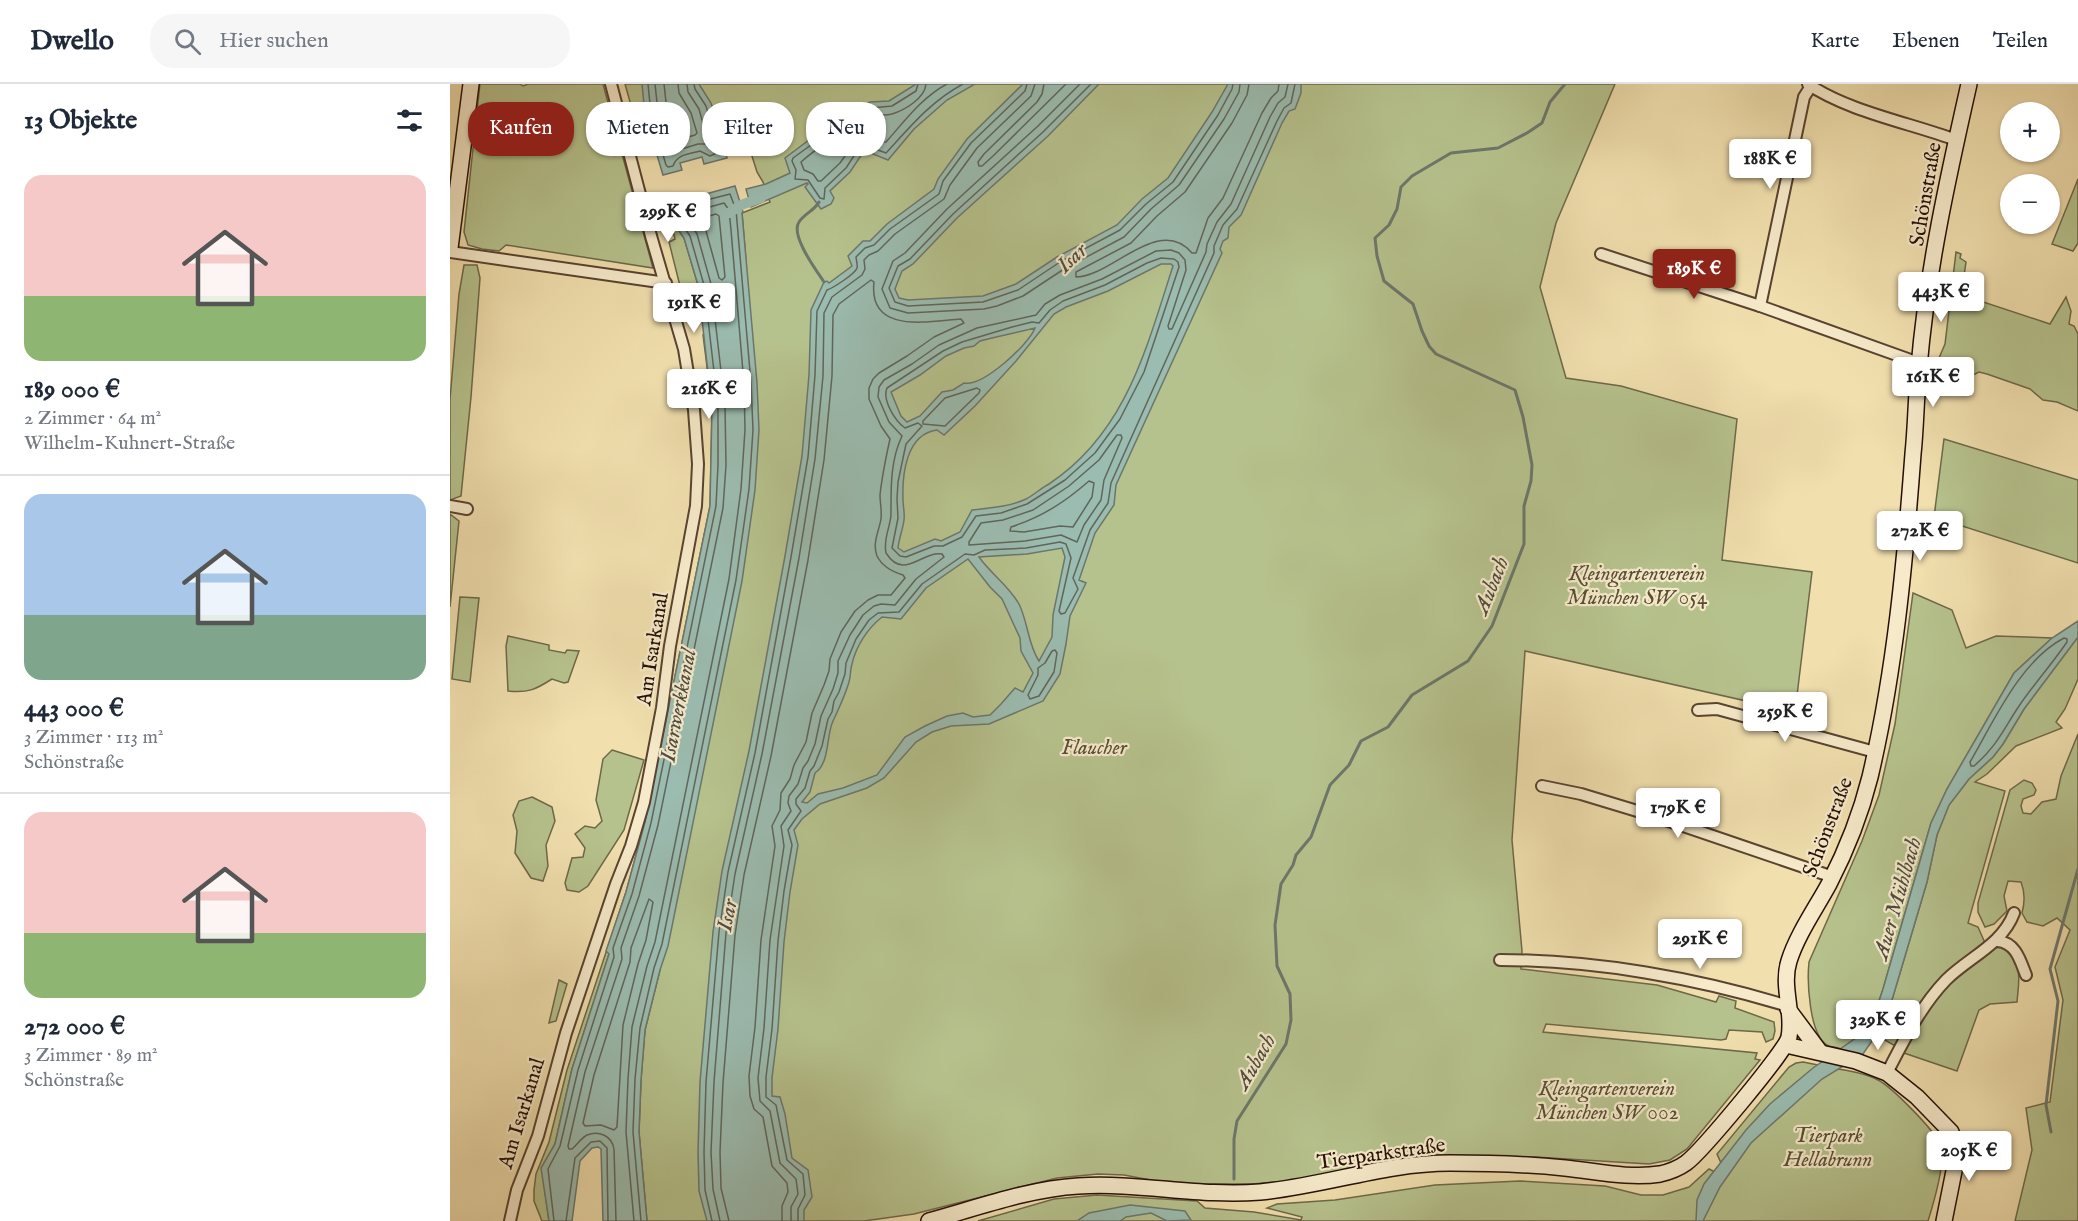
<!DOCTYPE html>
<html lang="de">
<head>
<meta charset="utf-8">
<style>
	:root { --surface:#fff; --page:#f6f6f7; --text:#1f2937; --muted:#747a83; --line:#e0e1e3; --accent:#8f2418 }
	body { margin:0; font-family:"IM FELL English",serif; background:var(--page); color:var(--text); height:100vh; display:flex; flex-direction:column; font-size:22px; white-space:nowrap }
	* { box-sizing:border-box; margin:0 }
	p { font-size:20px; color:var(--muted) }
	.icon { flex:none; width:33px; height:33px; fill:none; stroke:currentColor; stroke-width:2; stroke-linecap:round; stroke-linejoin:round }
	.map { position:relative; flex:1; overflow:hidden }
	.side { display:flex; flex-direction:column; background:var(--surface); width:450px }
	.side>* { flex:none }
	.hud { position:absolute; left:18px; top:18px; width:570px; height:54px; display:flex; gap:12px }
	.buttons { position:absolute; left:1550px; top:18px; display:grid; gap:12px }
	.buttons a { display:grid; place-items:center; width:60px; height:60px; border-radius:50%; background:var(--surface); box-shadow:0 2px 4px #0004; font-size:30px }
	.price { position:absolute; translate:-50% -51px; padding:0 14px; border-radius:6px; background:#fff; color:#222; font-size:20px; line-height:39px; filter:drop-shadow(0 2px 3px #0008) }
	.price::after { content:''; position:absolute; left:50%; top:36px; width:18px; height:14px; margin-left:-9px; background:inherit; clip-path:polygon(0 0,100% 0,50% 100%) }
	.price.on { background:var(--accent); color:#fff }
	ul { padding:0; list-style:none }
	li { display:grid; align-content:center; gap:12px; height:318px; padding:0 24px }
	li+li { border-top:2px solid var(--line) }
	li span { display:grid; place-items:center; height:186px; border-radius:18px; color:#555 }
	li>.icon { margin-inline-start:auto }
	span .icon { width:108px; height:108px; fill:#fffc; stroke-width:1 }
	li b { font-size:26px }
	h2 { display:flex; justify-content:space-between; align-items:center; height:72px; padding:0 24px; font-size:26px }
	.pill { padding:0 21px; border-radius:24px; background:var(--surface); box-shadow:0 2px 4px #0004; font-size:21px; line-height:54px }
	.pill.on { background:var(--accent); color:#fff }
	header { display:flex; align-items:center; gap:36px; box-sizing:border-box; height:84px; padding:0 30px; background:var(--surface); border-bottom:2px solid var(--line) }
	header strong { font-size:28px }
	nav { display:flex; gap:33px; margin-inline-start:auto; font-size:21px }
	.search { width:420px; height:54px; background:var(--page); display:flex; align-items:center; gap:15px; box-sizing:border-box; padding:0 21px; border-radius:24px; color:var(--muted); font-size:22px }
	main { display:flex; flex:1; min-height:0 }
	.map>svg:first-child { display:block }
</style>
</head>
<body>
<header>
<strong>Dwello</strong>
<div class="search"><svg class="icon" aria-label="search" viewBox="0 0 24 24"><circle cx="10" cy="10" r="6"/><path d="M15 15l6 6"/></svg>Hier suchen</div>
<nav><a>Karte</a><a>Ebenen</a><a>Teilen</a></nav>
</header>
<main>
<section class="side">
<h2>13 Objekte<svg class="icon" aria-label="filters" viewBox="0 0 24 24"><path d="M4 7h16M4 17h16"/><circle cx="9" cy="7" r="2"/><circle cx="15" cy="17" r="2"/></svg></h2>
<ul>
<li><span style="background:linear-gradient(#f6c9c9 65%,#8fb573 0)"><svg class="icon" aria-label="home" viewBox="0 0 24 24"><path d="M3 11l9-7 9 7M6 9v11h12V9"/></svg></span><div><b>189 000 €</b><p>2 Zimmer · 64 m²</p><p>Wilhelm-Kuhnert-Straße</p></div></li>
<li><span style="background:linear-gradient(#a9c7e8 65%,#7fa58c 0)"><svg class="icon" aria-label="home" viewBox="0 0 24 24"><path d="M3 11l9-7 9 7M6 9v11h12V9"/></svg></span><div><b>443 000 €</b><p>3 Zimmer · 113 m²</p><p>Schönstraße</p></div></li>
<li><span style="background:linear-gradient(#f6c9c9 65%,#8fb573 0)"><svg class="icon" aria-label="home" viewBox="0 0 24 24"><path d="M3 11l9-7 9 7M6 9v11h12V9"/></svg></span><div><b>272 000 €</b><p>3 Zimmer · 89 m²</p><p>Schönstraße</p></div></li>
</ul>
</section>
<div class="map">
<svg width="1628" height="1137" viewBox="0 0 1628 1137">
	<rect width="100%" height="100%" fill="#f1dfae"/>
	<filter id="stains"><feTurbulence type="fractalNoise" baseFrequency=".00333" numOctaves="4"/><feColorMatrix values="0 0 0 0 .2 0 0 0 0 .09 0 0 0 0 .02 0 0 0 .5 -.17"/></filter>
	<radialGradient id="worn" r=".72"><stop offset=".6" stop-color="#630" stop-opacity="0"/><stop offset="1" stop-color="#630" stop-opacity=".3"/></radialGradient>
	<!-- green -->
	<g fill="#b6c28d" stroke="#6e684a" stroke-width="1.5">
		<polygon points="30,0 70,0 73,2 78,0 153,0 203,184 56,161 49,167 32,165 18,161 14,148"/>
		<polygon points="175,0 1165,0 1106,139 1090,203 1116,294 1171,302 1287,335 1272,476 1362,488 1345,628 1075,567 1062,756 1072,867 1071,885 1207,901 1266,918 1269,912 1286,917 1285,924 1324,938 1325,947 1323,955 1316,958 1312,948 1279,946 1276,955 1271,956 1096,940 1093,948 1307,969 1305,975 1310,976 1237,1065 1220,1076 1199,1080 1085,1073 978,1072 847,1096 803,1100 722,1100 674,1091 648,1090 607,1094 464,1130 414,1137 197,1137 189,1048 191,996 195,946 210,886 159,870 122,985 105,1060 92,1084 99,1137 92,1137 84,1117 84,1106 86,1090 99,1058 117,986 176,808 195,738 260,422 262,323 253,251 296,178 292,129 320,118 313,98 307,88 289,31 286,42 277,46 267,36 262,22 197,40 203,60 196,64 191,57"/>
		<polygon points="1628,95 1628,159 1623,167 1602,160"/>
		<polygon points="223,138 234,154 248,201 231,206 219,158 225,155 223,147 216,148 214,140"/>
		<polygon points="1506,168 1511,170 1510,174 1516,178 1514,192 1515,212 1600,240 1616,213 1621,227 1619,240 1624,242 1628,250 1628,327 1607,318 1593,316 1580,305 1537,290 1529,288 1519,293 1486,281 1495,260"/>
		<polygon points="14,181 27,181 30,194 21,313 11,412 0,416 0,315 9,210"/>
		<polygon points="1494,355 1628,396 1628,479 1484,433"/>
		<polygon points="0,430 9,437 0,523"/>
		<path d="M1463 509 1502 526 1516 564 1546 552 1602 554 1564 589 1497 705 1481 739 1433 905 1420 944 1391 965C1387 963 1380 963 1377 961 1359 950 1357 897 1359 878L1412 757 1429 711 1445 640Z"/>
		<polygon points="10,513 29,514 20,598 2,595"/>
		<path d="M58 552 99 561V566L115 569 117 566 129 567 118 598 114 599 102 595C85 606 78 609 58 607L56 562Z"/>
		<path d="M1628 553V595L1615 625 1606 638 1612 644 1566 662 1537 690 1525 698 1555 707 1518 839 1528 843 1535 859C1487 890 1474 914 1447 963L1426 951 1439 926 1477 798 1487 751 1499 721 1519 695 1543 673 1553 660 1574 625Z"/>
		<path d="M1628 650V1137H1565L1582 1066 1576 1024 1600 1018 1613 916 1605 883 1620 846 1607 834 1593 842 1577 838 1572 829C1575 818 1575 808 1571 798L1558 797 1554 812 1557 827 1544 840 1535 843 1528 828V819L1560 706 1574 696 1582 699 1586 706 1584 711 1573 715 1571 722 1573 729 1581 730 1592 718 1606 715 1611 692Z"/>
		<polygon points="162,666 194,676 174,746 138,802 129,808 117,806 115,799 122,774 133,773 135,764 125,750 135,742 145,744 152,737 146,716 153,675"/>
		<polygon points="82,713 102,723 105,737 96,761 98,782 93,797 81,794 65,769 67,747 63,731 69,717"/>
		<path d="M1552 863C1574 880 1569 893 1567 918L1540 920 1529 926 1507 987 1454 969 1479 924 1498 901 1545 864Z"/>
		<polygon points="109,896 117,900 106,937 99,939"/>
		<path d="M1353 978 1368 981 1384 987 1388 985C1401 987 1417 990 1428 996 1442 1003 1484 1046 1490 1060 1497 1075 1483 1121 1478 1137H528L604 1115 647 1111 747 1117 755 1124 804 1128 851 1136 852 1133 817 1124 827 1120 885 1116 985 1101 1070 1097 1155 1102 1191 1111H1213L1239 1103 1259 1085 1265 1088 1271 1079 1267 1070 1339 983 1346 979Z"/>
	</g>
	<!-- water -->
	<g fill="#9bbcb0" stroke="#6c776c" stroke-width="1.5" fill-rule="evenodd">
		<polygon points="192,0 249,0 261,19 277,74 254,80 252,73 230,79 232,86 213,91 195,31"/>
		<polygon points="466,0 525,0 497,16 464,45 438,76 423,70 418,61 400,88 380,107 384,114 381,120 371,125 355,103 358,100 357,99 301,123 296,105 316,100 340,89 335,74 387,35 420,18 439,17"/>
		<path d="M573 0H649L598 52 507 134 463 180 452 187 445 205 449 214 458 216 533 212 566 200 607 173 667 141 692 115 718 94 762 28 778 0H851V9L845 25 839 27 832 39 791 131 779 143 778 154 773 157 770 165 772 169 666 401 664 421 645 449 629 496 636 499 620 532 616 560 610 590 593 617 539 640 501 642 482 648 466 658 434 694 417 704 370 720 352 735 344 746 348 761 340 808 334 858 328 945 322 994V1012L330 1013 335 1030 342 1074 358 1086 362 1113 354 1126V1137H257L249 1107 248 1068 250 998 263 848 272 787 299 667 335 472 352 372 359 291 361 226 374 198 377 197 379 199 402 182 398 172 413 157H420L437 140 484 105 488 95 517 55ZM711 180H721L723 182C696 265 676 349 599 400 591 404 584 411 576 415 559 423 540 424 522 426L510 448 491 457 485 455 454 468 448 464C449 454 453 445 454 436 455 429 453 423 453 416 452 391 456 350 487 346L494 351 525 322 566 277 604 230 616 223 658 207ZM585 244C579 260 533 303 514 299L503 306 492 308 470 332 457 338 451 332 441 308 470 291 496 272 514 264 524 262 530 257 542 254ZM612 464 615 473 603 531 602 553 589 577C578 561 578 538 569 520 559 502 541 490 529 473L577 470ZM518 475 540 503 552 515 570 554 571 567 583 589 573 608 565 604 551 620 540 631 523 633 513 629 497 632 475 642 455 653 427 691 393 704 368 710 357 719 352 718 360 708 365 689C380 679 376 652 383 637 389 624 395 612 399 598 401 592 400 586 402 580 406 562 418 544 432 533L451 535 476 504Z"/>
		<polygon points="285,102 293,128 292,129 307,299 309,346 305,406 292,497 218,862 210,886 195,946 191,996 189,1048 197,1137 153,1137 151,1065 148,1063 142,1064 130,1077 122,1137 99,1137 91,1084 105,1060 122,985 159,870 156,867 176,808 195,738 260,422 262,323 248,201 234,154 223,138 219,120"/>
		<polygon points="1628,537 1628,553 1574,625 1553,660 1543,673 1519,695 1499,721 1487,751 1477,798 1439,926 1426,951 1413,970 1372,995 1301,1059 1270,1103 1253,1137 1246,1137 1247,1116 1254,1100 1296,1046 1320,1020 1363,984 1420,944 1433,905 1481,739 1497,705 1564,589 1602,554"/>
		<polygon points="680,1121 735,1127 741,1136 717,1137 701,1129 676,1133 670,1137 627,1137 639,1129"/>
	</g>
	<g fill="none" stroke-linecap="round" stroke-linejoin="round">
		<!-- shore -->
		<g stroke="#60665b" stroke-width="1.5">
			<path d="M198 0 201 30 216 81 218 83 223 82C227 70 239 70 250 67L260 72 269 68 256 22 245 5 244 0"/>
			<polyline points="205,0 208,28 219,66 222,68 248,60 256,60 258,58 249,25 238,8 237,0"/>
			<polyline points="214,0 217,27 225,54 228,56 245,51 247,49 241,29 229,9 228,0"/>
			<path d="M468 0 466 7 442 22 421 24 390 40 343 74 342 77 346 86 345 95 358 96 370 114 374 115 375 104 396 84 413 58 422 57 428 66 436 69C460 43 481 17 513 0"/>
			<path d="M476 0C475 14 455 26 442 30 434 32 426 30 419 34 396 46 371 60 351 78L354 86 363 90 368 97H371L390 79 409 52 422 49 432 58H436C454 38 472 13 497 0"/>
			<polyline points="594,0 592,10 587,18 534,70 528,78 529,82 532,82 543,72 616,0"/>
			<polyline points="630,0 588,42 497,125 455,169 443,177 432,205 440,224 458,229 534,225 547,222 573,212 614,185 674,153 701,125 729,101 774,35 789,8 790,0"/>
			<polyline points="641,0 593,48 503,130 460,175 448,182 439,204 445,218 458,222 533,218 568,206 610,178 670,146 696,120 723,98 768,31 782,5 783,0"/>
			<path d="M799 0 797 11 782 39 735 108 707 132 681 159 626 188V193C661 193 709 130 742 169H746L758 134 773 114 812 29 821 14 828 7 829 0"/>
			<polygon points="266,130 269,132 275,193 272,196 269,194 256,147 251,137 252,134"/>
			<path d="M711 174 724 175 728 178 729 183 694 288 670 335 645 369 615 396 577 420 551 429 526 432 512 453 493 462H484L456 473 450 472 442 464 448 434 447 415 448 398 456 360 472 342 468 339 455 344C445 337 432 316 437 304L493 267 512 258 562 243 582 238 589 239 600 226 613 217 655 201 697 179Z"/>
			<polygon points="527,304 530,306 529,309 495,342 473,340 473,337 495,314"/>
			<polygon points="667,351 671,351 672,354 654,396 651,416 634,441 627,458 611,451 575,457 519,461 519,458 531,439 553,436 583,426 619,402 649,376"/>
			<path d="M639 397 644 399 642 413 623 443 610 442 574 448 560 447 561 443C592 433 615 418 639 397Z"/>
			<path d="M1614 554 1617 555V558C1602 580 1584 600 1569 622 1553 646 1547 662 1524 682H1521L1520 678C1544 637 1570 577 1614 554Z"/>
			<polygon points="605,566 607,569 604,588 589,612 580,615 578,611 588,591 588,584 595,579 602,567"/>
			<polygon points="199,815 203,818 196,856 188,880 173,941 167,1043 164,1046 151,1041 135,1042 133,1039 144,991 180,878 181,864"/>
			<polyline points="104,1137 98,1085 110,1062 128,986 164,873 163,864 182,810 201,739 266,422 268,381 268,322 254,201 240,152 229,136 227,126 229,123 280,110 286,126 301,299 303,346 299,405 286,496 212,860 204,884 190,944 185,995 183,1048 191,1137"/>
			<polyline points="116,1137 125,1074 141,1058 150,1057 157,1064 158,1137"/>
			<path d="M166 1137 164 1065C162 1052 149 1046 137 1051 131 1054 127 1061 122 1065H119L118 1062 135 988 172 875 171 864 189 812 208 741 273 424 276 381 275 322 261 200 247 150 236 132 238 129 274 119 279 126 281 146 294 300 295 346 291 405 279 495 205 858 197 882 182 943 178 995 176 1048 184 1137"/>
			<path d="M262 1137 255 1106 254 1068 256 998 269 848 278 788 305 669 341 473 358 373 365 291 367 227 377 206C383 204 405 190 407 184 408 182 406 175 406 173L415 164 424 161 440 145 489 110 493 97 521 59 575 7 577 0"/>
			<polyline points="270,1137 263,1105 261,1068 264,998 276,849 285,790 312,670 349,474 365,375 373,292 374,229 382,213 412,191 415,185 414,176 419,171 428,167 445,150 494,115 500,101 527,64 581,12 585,0"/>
			<path d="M279 1137 271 1104 270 1068 273 999 285 851 294 791 321 672 358 476 374 376 382 292 383 231 389 220 421 196 424 198C418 251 479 237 511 235L514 239 484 253 457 272 429 289 423 295 419 304V315L431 342 440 355C436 373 432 392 430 411 430 419 432 427 431 435 429 447 422 459 427 472 432 482 443 488 453 491L455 494 441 511H428L418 516 405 527 391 548 380 575 379 587 374 601 362 629 356 658 344 681 340 695 331 709 330 726 322 742 325 762 311 856 305 943 299 992 300 1012 304 1025 313 1033 322 1082 337 1099 338 1108 332 1122V1137"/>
			<path d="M341 1137V1123L348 1110 346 1095 330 1079 320 1027 310 1017 308 994 314 944 320 856 334 762 331 742 341 727 338 719 339 712 348 700 353 684 358 677 365 660 371 632 383 605 388 589V577L400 551 413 531 424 522 431 520 445 521 466 495 494 473 492 470C471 467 454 497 436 469 433 455 440 444 441 431 441 405 440 377 452 352L439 338 428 313 429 303 434 296 462 280 489 261 527 244 586 231 595 220 610 211 652 195 706 167 721 166 729 169 735 176 736 186 718 242 719 245H722L756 168 757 160 767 138 781 120 820 33 828 19 835 13 838 0"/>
			<polyline points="348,1137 348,1125 355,1111 353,1090 337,1076 326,1021 316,1013 316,993 322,945 328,857 334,807 342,761 338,746 351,727 346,720 346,715 355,704 360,687 364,682 372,662 378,635 382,628 384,617 389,608 395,590 396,579 406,555 419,536 428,529 449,528 472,500 515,470 524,471 535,466 576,464 610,458 616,460 621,474 609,527 611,530 615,529 628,505 623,494 640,446 658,419 661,399 764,169 764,162 773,141 787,125 827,37 834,24 841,19 845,0"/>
		</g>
		<!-- stream -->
		<g stroke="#6c776c" stroke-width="3">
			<path d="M369 118C365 126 354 130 349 138 340 151 366 186 374 198"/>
			<polyline points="1601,1048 1596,1021 1608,917 1600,885 1628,785"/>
			<polyline points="784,1095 784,1055 787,1037 836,960 841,936 840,910 827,882 825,841 831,800 843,781 846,771 861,753 880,701 899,681 911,657 938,643 962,611 1018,577 1042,542 1074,460 1074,422 1081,397 1082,381 1073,333 1065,306 986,270 979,262 972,247 963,220 934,197 927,172 925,154 939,141 947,125 951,103 962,92 1001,69 1048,64 1077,49 1092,39 1100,18 1115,0"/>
		</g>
		<!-- canal -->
		<polyline stroke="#9bbcb0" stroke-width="10" points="279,129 291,121 311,114"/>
		<!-- street casing -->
		<g stroke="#594330" stroke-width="14">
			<g id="street">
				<path d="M1358 0C1397 27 1460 39 1506 56"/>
				<polyline points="0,168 216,199"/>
				<polyline points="1151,170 1310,222 1469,279"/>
				<polyline points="1310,222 1354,13 1361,2"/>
				<polyline points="0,422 17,425"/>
				<polyline points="1248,626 1267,625 1425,668"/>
				<polyline points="1092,702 1131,710 1207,733 1383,793"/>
				<path d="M1548 857C1566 859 1570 876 1576 891"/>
				<path d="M1050 876C1145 876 1247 894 1338 922"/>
				<path d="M1437 989C1454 956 1471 922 1496 896 1519 873 1552 861 1564 829"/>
				<polyline points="60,1137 67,1106 88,1052 116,949 166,800 181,762 194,718 212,624 220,562 246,422 248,380 244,326 234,265 201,152 161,0"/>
			</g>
		</g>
		<!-- secondary casing -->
		<g stroke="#260f06" stroke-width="18">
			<g id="secondary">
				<polyline points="0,164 21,0"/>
				<polyline points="1338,925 1370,968"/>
				<polyline points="1336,961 1406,977 1437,989 1467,1013 1501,1048 1508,1067 1494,1137"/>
				<path d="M479 1137C527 1124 578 1105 628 1102 689 1098 749 1113 810 1108 874 1102 935 1079 1000 1079 1038 1079 1076 1080 1115 1084 1145 1087 1180 1095 1210 1090 1219 1088 1229 1084 1236 1079 1251 1068 1336 967 1339 953 1344 928 1331 902 1339 877 1347 851 1366 824 1379 800 1396 767 1411 729 1420 693 1445 587 1455 478 1463 370 1466 341 1466 312 1469 283 1477 188 1498 93 1519 0"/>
			</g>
		</g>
		<!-- street -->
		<use href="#street" stroke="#f6eaca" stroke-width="10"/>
		<!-- secondary -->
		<use href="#secondary" stroke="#f6eaca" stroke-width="15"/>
	</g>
	<g text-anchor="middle" stroke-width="4.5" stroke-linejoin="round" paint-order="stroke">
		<!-- street labels -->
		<g font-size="21" fill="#260f06" stroke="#f6eaca">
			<text transform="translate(1475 110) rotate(-80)" y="7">Schönstraße</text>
			<text transform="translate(202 565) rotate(-81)" y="7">Am Isarkanal</text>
			<text transform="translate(1377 743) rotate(-69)" y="7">Schönstraße</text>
			<text transform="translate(71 1029) rotate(-73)" y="7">Am Isarkanal</text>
			<text transform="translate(931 1069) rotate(-8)" y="7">Tierparkstraße</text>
		</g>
		<!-- park labels -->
		<g font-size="21" font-style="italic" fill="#584e35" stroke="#f6eaca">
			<text x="1187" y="496">Kleingartenverein<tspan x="1187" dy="24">München SW 054</tspan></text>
			<text x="644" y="670">Flaucher</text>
			<text x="1157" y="1011">Kleingartenverein<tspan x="1157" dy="24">München SW 002</tspan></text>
			<text x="1378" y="1058">Tierpark<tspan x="1378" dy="24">Hellabrunn</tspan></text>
		</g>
		<!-- water labels -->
		<g font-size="22" font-style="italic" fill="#4f4c42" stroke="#f6eaca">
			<text transform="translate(621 173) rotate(-43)" y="8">Isar</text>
			<text transform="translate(1040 501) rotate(-68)" y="8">Aubach</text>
			<text transform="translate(227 621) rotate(-79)" y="8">Isarwerkkanal</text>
			<text transform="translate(1446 814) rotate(-74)" y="8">Auer Mühlbach</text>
			<text transform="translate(276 831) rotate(-78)" y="8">Isar</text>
			<text transform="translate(804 977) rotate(-60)" y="8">Aubach</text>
		</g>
	</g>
	<rect width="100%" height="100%" filter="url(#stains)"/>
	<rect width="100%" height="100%" fill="url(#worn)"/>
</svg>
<div class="buttons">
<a>+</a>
<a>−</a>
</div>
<b class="price" style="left:1320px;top:106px">188K €</b>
<b class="price" style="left:218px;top:159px">299K €</b>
<b class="price on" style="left:1244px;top:216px">189K €</b>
<b class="price" style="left:1491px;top:239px">443K €</b>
<b class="price" style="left:244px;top:250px">191K €</b>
<b class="price" style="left:1483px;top:324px">161K €</b>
<b class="price" style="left:259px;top:336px">216K €</b>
<b class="price" style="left:1470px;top:478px">272K €</b>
<b class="price" style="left:1335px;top:659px">259K €</b>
<b class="price" style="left:1228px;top:755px">179K €</b>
<b class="price" style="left:1250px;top:886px">291K €</b>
<b class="price" style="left:1428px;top:967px">329K €</b>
<b class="price" style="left:1519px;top:1098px">205K €</b>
<div class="hud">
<a class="pill on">Kaufen</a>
<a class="pill">Mieten</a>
<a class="pill">Filter</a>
<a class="pill">Neu</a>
</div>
</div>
</main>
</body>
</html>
